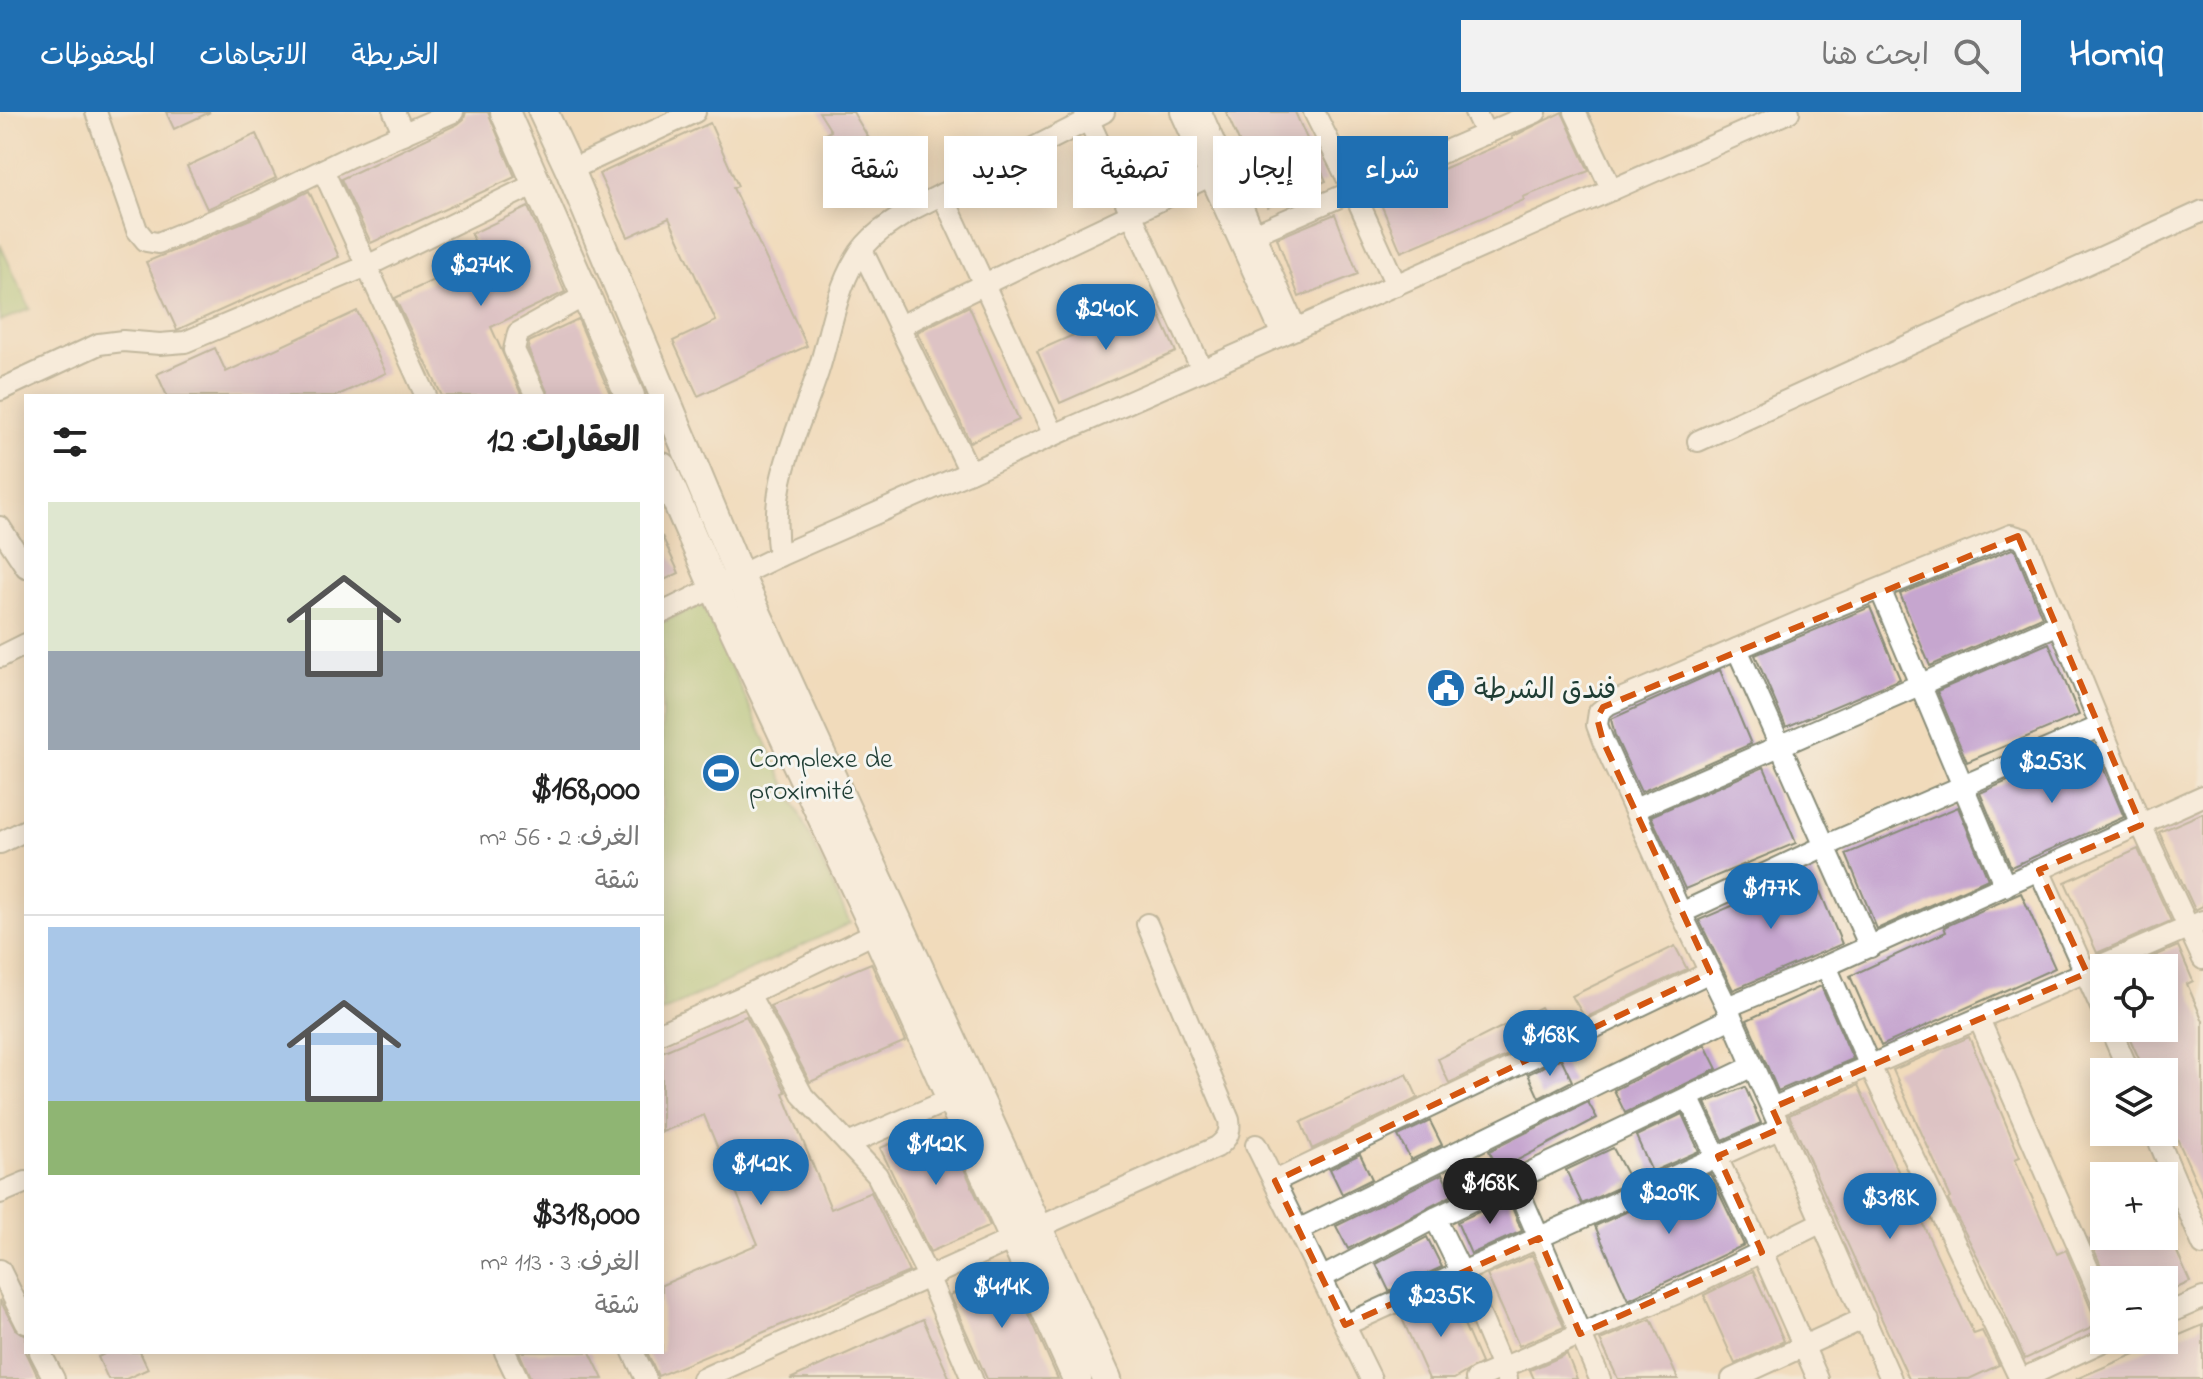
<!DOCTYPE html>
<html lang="ar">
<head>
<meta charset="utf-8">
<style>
	:root { --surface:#fff; --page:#f2f2f2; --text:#222; --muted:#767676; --line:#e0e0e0; --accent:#1f6fb2 }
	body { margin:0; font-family:"Indie Flower","Playpen Sans Arabic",sans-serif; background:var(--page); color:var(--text); direction:rtl; height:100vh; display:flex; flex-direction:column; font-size:30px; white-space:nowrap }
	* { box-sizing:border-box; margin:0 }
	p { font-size:26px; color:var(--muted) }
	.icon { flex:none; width:44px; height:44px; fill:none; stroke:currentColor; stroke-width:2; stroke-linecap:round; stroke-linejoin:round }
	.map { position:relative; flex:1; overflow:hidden; direction:ltr }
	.side { position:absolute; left:24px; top:282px; width:640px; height:960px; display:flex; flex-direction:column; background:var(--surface); border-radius:0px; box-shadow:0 4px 20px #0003; direction:rtl }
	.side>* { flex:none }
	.banner { position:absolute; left:688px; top:24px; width:760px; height:72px; direction:rtl; display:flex; gap:16px }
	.fabs { position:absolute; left:2090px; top:842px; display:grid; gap:16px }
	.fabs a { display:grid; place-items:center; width:88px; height:88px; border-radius:0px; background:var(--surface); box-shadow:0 4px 20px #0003; font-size:40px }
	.price { position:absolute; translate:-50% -68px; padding:0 18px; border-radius:28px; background:var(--accent); color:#fff; font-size:26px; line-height:52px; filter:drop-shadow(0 2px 4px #0008) }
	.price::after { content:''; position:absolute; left:50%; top:48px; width:24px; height:18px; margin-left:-12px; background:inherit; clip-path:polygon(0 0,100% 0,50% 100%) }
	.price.current { background:#222; color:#fff }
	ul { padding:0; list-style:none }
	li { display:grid; align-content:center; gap:16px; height:424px; padding:0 24px }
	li+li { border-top:2px solid var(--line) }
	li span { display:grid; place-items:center; height:248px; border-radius:0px; color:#555 }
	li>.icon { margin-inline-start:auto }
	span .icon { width:144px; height:144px; fill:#fffc; stroke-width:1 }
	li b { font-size:34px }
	h2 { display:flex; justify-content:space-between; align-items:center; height:96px; padding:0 24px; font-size:34px }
	.tag { padding:0 28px; border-radius:0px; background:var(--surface); box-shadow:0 4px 20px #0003; font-size:28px; line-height:72px }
	.tag.current { background:var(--accent); color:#fff }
	header { display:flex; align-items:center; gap:48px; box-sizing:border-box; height:112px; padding:0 40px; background:var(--accent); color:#fff }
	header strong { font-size:38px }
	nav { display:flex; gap:44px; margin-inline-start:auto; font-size:28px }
	.search { width:560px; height:72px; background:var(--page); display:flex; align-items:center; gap:20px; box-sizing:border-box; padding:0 28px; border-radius:0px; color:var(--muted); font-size:30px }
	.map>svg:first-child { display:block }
</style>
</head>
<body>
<header>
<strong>Homiq</strong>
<div class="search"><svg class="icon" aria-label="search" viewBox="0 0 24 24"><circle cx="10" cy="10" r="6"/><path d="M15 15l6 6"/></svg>ابحث هنا</div>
<nav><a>الخريطة</a><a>الاتجاهات</a><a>المحفوظات</a></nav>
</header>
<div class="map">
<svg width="2203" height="1267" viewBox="0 0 2203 1267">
	<rect width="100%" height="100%" fill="#f6f6f2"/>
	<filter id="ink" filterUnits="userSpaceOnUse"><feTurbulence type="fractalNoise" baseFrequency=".0125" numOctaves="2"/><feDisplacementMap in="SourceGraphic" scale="16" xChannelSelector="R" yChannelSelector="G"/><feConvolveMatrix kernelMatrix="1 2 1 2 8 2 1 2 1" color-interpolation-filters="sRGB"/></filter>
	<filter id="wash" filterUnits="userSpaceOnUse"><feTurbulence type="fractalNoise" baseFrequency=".006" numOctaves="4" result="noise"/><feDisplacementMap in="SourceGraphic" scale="32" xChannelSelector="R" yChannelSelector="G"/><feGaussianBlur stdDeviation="1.8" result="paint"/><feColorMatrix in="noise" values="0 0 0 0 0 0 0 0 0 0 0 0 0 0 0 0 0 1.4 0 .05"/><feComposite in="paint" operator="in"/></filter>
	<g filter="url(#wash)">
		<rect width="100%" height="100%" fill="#f1dbbb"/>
		<!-- pitch -->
		<g fill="#97c370" stroke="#5b8052" stroke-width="2">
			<polygon points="0,132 30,197 0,209"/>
			<polygon points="702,492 850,811 662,900 662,510"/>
		</g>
		<g id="blocks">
			<!-- building -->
			<g fill="#c6a6cf">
				<polygon points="166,0 210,0 174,17"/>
				<polygon points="466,0 488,0 515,65 371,131 341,67 458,12 464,7"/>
				<polygon points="819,0 853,0 895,70 865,88 825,22 831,19"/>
				<polygon points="1226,0 1295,0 1326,69 1268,95"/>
				<polygon points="1562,0 1589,59 1523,85 1524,88 1401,140 1378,85 1513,27 1512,25"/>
				<polygon points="710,11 738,74 733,76 807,234 698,284 673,229 716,209 669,106 628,125 599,62"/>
				<polygon points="256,22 276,66 207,97 187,54"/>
				<polygon points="309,79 339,145 177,218 146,150 258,104"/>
				<polygon points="528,95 565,180 491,215 522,284 442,284 395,186 482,146 471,122"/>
				<polygon points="1335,102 1358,162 1299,185 1277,126"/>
				<polygon points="1153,188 1176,240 1060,291 1037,239"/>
				<polygon points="969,194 1019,308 970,330 917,220"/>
				<polygon points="357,199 386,261 336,284 167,284 157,262 215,236 226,260"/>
				<polygon points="578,207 611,284 549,284 528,237 529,230"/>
				<polygon points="662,424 679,461 662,469"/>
				<polygon points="2012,437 2015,438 2042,505 1930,554 1900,482"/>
				<polygon points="1870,495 1900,567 1786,615 1755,543"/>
				<polygon points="2049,531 2079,603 1967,650 1937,579"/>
				<polygon points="1720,558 1751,632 1641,680 1615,624 1611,607"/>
				<polygon points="2093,632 2124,705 2011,755 1980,681"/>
				<polygon points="1764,655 1796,731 1685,777 1651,704"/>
				<polygon points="1958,695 1988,767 1877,817 1846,742"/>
				<polygon points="2203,701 2203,794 2195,798 2159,720"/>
				<polygon points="2138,737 2171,809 2097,841 2065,770"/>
				<polygon points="1812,760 1842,832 1733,878 1699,808"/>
				<polygon points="2021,781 2055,856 1881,934 1850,864 1946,820 1944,815"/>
				<polygon points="1675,834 1687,857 1585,906 1572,884"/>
				<polygon points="2178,834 2193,869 2187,872 2203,909 2203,1085 2164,997 2164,960 2145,960 2125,916 2164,916 2164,856 2127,856"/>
				<polygon points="871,851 906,929 810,970 770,894"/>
				<polygon points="1821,874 1853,947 1778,979 1747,908"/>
				<polygon points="1541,895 1554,921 1449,971 1438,947"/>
				<polygon points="746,904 786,980 783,981 831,1097 871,1080 909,1160 658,1264 647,1240 662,1240 662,1173 758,1132 704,1003 662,1020 662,940"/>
				<polygon points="1969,925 2020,1045 2015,1047 2057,1142 2066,1138 2098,1213 2025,1247 1986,1161 1948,1088 1951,1086 1893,958"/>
				<polygon points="1705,933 1717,957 1625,1001 1614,978"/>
				<polygon points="1561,946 1572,969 1539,986 1528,962"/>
				<polygon points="1407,962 1418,986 1312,1037 1301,1010"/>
				<polygon points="1858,973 1974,1222 1982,1219 1999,1253 1969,1267 1909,1267 1789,1003"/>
				<polygon points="1745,975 1761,1011 1723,1028 1705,991"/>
				<polygon points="1588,990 1597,1006 1499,1058 1489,1039"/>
				<polygon points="1682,1002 1699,1039 1652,1060 1636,1024"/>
				<polygon points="1430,1009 1442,1033 1411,1048 1398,1024"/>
				<polygon points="943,1010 990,1114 930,1140 880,1036"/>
				<polygon points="1613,1036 1631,1070 1582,1092 1566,1058"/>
				<polygon points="1360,1042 1372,1067 1342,1082 1330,1057"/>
				<polygon points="1442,1062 1453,1083 1348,1137 1336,1114"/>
				<polygon points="1710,1062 1744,1133 1628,1188 1595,1114"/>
				<polygon points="1508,1086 1522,1119 1471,1142 1457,1110"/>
				<polygon points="2097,1124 2170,1124 2190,1170 2164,1182 2164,1168 2107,1168 2090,1128"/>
				<polygon points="1427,1125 1442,1155 1389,1179 1376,1152"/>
				<polygon points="1532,1143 1564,1215 1519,1234 1487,1163"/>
				<polygon points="1009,1157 1058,1267 987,1267 950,1183"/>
				<polygon points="1753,1159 1784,1229 1735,1252 1704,1183"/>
				<polygon points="1450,1180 1481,1251 1454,1267 1429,1267 1400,1202"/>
				<polygon points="0,1188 15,1217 26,1224 26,1240 39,1267 0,1267"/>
				<polygon points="923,1207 950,1267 790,1267"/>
				<polygon points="1651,1207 1678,1267 1618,1267 1600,1228"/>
				<polygon points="2203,1213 2203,1267 2076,1267"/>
				<polygon points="108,1240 140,1240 148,1257 126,1267 108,1267 98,1245"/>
				<polygon points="519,1240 590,1240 603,1267 531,1267"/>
				<polygon points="1567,1242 1577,1267 1534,1267 1530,1258"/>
			</g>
		</g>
	</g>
	<g filter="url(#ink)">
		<use href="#blocks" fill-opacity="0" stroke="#888c78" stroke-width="2"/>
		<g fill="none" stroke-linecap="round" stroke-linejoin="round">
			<!-- street casing -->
			<g stroke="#888c78" stroke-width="24">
				<g id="street">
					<polyline points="96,0 137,118 146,129 158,131 253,92 349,45 453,0"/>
					<polyline points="394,0 404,22"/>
					<polyline points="1085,0 1202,258"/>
					<polyline points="1181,0 1282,223"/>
					<polyline points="1201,0 1296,217"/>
					<polyline points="1314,0 1353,78 1396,173"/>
					<polyline points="1475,0 1486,22"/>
					<polyline points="1575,0 1612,78"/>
					<polyline points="323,58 426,284"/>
					<polyline points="570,58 695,0"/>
					<polyline points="942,82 1054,323"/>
					<polyline points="1254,122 1536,0"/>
					<polyline points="862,138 970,360"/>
					<path d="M899 215C1006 159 1117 111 1225 56"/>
					<polyline points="0,278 99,232 123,229 160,232 185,230 367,154 537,71"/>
					<polyline points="536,284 514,238 518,221 584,184"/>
					<polyline points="1698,329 2203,99"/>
					<polyline points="0,415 26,455"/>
					<path d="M779 444C768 370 796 326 818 260 830 223 835 182 855 148 868 124 892 110 915 96L1104 0"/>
					<polyline points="1880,477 2005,774"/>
					<polyline points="662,501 779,444 1789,0"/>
					<polyline points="1737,537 1870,835"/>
					<polyline points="0,545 26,532"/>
					<polyline points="1635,697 2059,512"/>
					<polyline points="0,731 26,718"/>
					<polyline points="2039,758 2104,902"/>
					<polyline points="1681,801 1825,734 2101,614"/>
					<polyline points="1826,854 1870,954 2020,1267"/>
					<polyline points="749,882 803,984 877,1063 928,1164 972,1267"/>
					<polyline points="1727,895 1826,854 2203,684"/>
					<polyline points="1979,907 2104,1193"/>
					<polyline points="2110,916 2129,960"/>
					<polyline points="662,920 749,882 885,816"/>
					<polyline points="1688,985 1762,1140 1818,1267"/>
					<polyline points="1772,996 2203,809"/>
					<polyline points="2155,1020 2203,1133"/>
					<polyline points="848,1032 949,988"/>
					<polyline points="1256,1033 1371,1267"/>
					<polyline points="1514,1068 1600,1267"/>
					<polyline points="1275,1069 1710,860"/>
					<polyline points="0,1081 26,1070"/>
					<polyline points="1435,1106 1462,1161 1507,1267"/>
					<polyline points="1298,1118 1731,906"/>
					<polyline points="0,1158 26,1211"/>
					<polyline points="1321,1166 1435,1106 1753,954"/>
					<polyline points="2164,1203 2203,1186"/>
					<polyline points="1345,1213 1781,1016"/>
					<polyline points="40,1240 54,1267"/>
					<polyline points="505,1240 518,1267"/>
					<polyline points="633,1240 646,1267"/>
					<path d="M702 1267 1217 1035C1227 1027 1231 1021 1229 1008L1147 812"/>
					<polyline points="1476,1267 1682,1179 1822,1110"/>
					<polyline points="1732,1267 1865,1206"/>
					<polyline points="1891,1267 1727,895 1681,801 1603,629 1597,613 1599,600 1609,592 1820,501 2011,423 2024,427 2027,433 2141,713 2203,847"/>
					<polyline points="2022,1267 2106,1228"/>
				</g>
			</g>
			<!-- secondary casing -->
			<g stroke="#888c78" stroke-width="32">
				<g id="secondary">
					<polyline points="505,0 630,284"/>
					<polyline points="543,0 570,58 740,465 1107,1267"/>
					<polyline points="662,355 715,477 876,820 1077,1267"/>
				</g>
			</g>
			<!-- street -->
			<use href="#street" stroke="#fff" stroke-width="20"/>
			<!-- secondary -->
			<use href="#secondary" stroke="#fff" stroke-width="28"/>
		</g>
	</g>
	<!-- marked area -->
	<path d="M0 0H2203V1267H0ZM2018 424 2141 713 2039 758 2087 861 1772 996 1781 1016 1718 1044 1762 1140 1580 1222 1539 1126 1345 1213 1275 1069 1710 860 1603 629 1597 606 1603 595Z" fill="#f1dbbb" fill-opacity=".55" fill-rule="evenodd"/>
	<path fill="none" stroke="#d45610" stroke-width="6" stroke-dasharray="16 10" stroke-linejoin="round" d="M2018 424 2141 713 2039 758 2087 861 1772 996 1781 1016 1718 1044 1762 1140 1580 1222 1539 1126 1345 1213 1275 1069 1710 860 1603 629 1597 606 1603 595Z"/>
	<!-- icons -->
	<defs>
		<g id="civic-disc" transform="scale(2)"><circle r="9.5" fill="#1f6fb2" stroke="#f6f6f2"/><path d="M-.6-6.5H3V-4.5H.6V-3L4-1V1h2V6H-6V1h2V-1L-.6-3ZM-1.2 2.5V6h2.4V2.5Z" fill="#fff"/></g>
		<g id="stadium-disc" transform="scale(2)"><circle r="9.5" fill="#1f6fb2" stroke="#f6f6f2"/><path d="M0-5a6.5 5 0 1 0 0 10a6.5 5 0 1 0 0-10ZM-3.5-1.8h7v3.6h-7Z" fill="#fff"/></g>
	</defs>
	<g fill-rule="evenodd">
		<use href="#civic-disc" x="1446" y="576"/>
		<use href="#stadium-disc" x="721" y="661"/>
	</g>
	<g text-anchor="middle" stroke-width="6" stroke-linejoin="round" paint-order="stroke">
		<!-- poi labels -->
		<g font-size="28" fill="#1f3d34" stroke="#f6f6f2" text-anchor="start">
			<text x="1474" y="586">فندق الشرطة</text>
			<text x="749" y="655">Complexe de<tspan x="749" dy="32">proximité</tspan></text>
		</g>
	</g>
</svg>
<div class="fabs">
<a><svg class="icon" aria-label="locate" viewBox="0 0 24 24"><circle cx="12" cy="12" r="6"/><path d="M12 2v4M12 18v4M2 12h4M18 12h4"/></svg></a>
<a><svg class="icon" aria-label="layers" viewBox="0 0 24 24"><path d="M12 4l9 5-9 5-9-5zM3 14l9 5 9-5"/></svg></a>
<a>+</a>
<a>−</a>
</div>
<b class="price" style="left:481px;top:196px">$274K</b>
<b class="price" style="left:1106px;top:240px">$240K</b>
<b class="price" style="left:2052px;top:693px">$253K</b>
<b class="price" style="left:1771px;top:819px">$177K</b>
<b class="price" style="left:1550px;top:966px">$168K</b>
<b class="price" style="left:936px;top:1075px">$142K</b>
<b class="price" style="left:761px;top:1095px">$142K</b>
<b class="price current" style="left:1490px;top:1114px">$168K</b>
<b class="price" style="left:1669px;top:1124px">$209K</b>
<b class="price" style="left:1890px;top:1129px">$318K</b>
<b class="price" style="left:1002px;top:1218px">$414K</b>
<b class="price" style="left:1441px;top:1227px">$235K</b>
<div class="banner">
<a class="tag current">شراء</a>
<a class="tag">إيجار</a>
<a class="tag">تصفية</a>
<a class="tag">جديد</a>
<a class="tag">شقة</a>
</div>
<section class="side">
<h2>العقارات: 12<svg class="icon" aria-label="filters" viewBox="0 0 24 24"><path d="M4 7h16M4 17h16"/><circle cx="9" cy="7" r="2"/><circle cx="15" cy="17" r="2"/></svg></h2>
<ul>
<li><span style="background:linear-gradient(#dfe7d0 60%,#9aa5b1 0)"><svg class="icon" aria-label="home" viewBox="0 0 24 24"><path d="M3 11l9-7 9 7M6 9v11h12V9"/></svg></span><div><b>$168,000</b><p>الغرف: 2 · 56 m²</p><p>شقة</p></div></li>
<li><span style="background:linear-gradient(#a9c7e8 70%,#8fb573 0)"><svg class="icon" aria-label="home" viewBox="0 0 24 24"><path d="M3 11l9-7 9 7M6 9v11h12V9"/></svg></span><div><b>$318,000</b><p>الغرف: 3 · 113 m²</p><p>شقة</p></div></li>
</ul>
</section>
</div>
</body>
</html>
